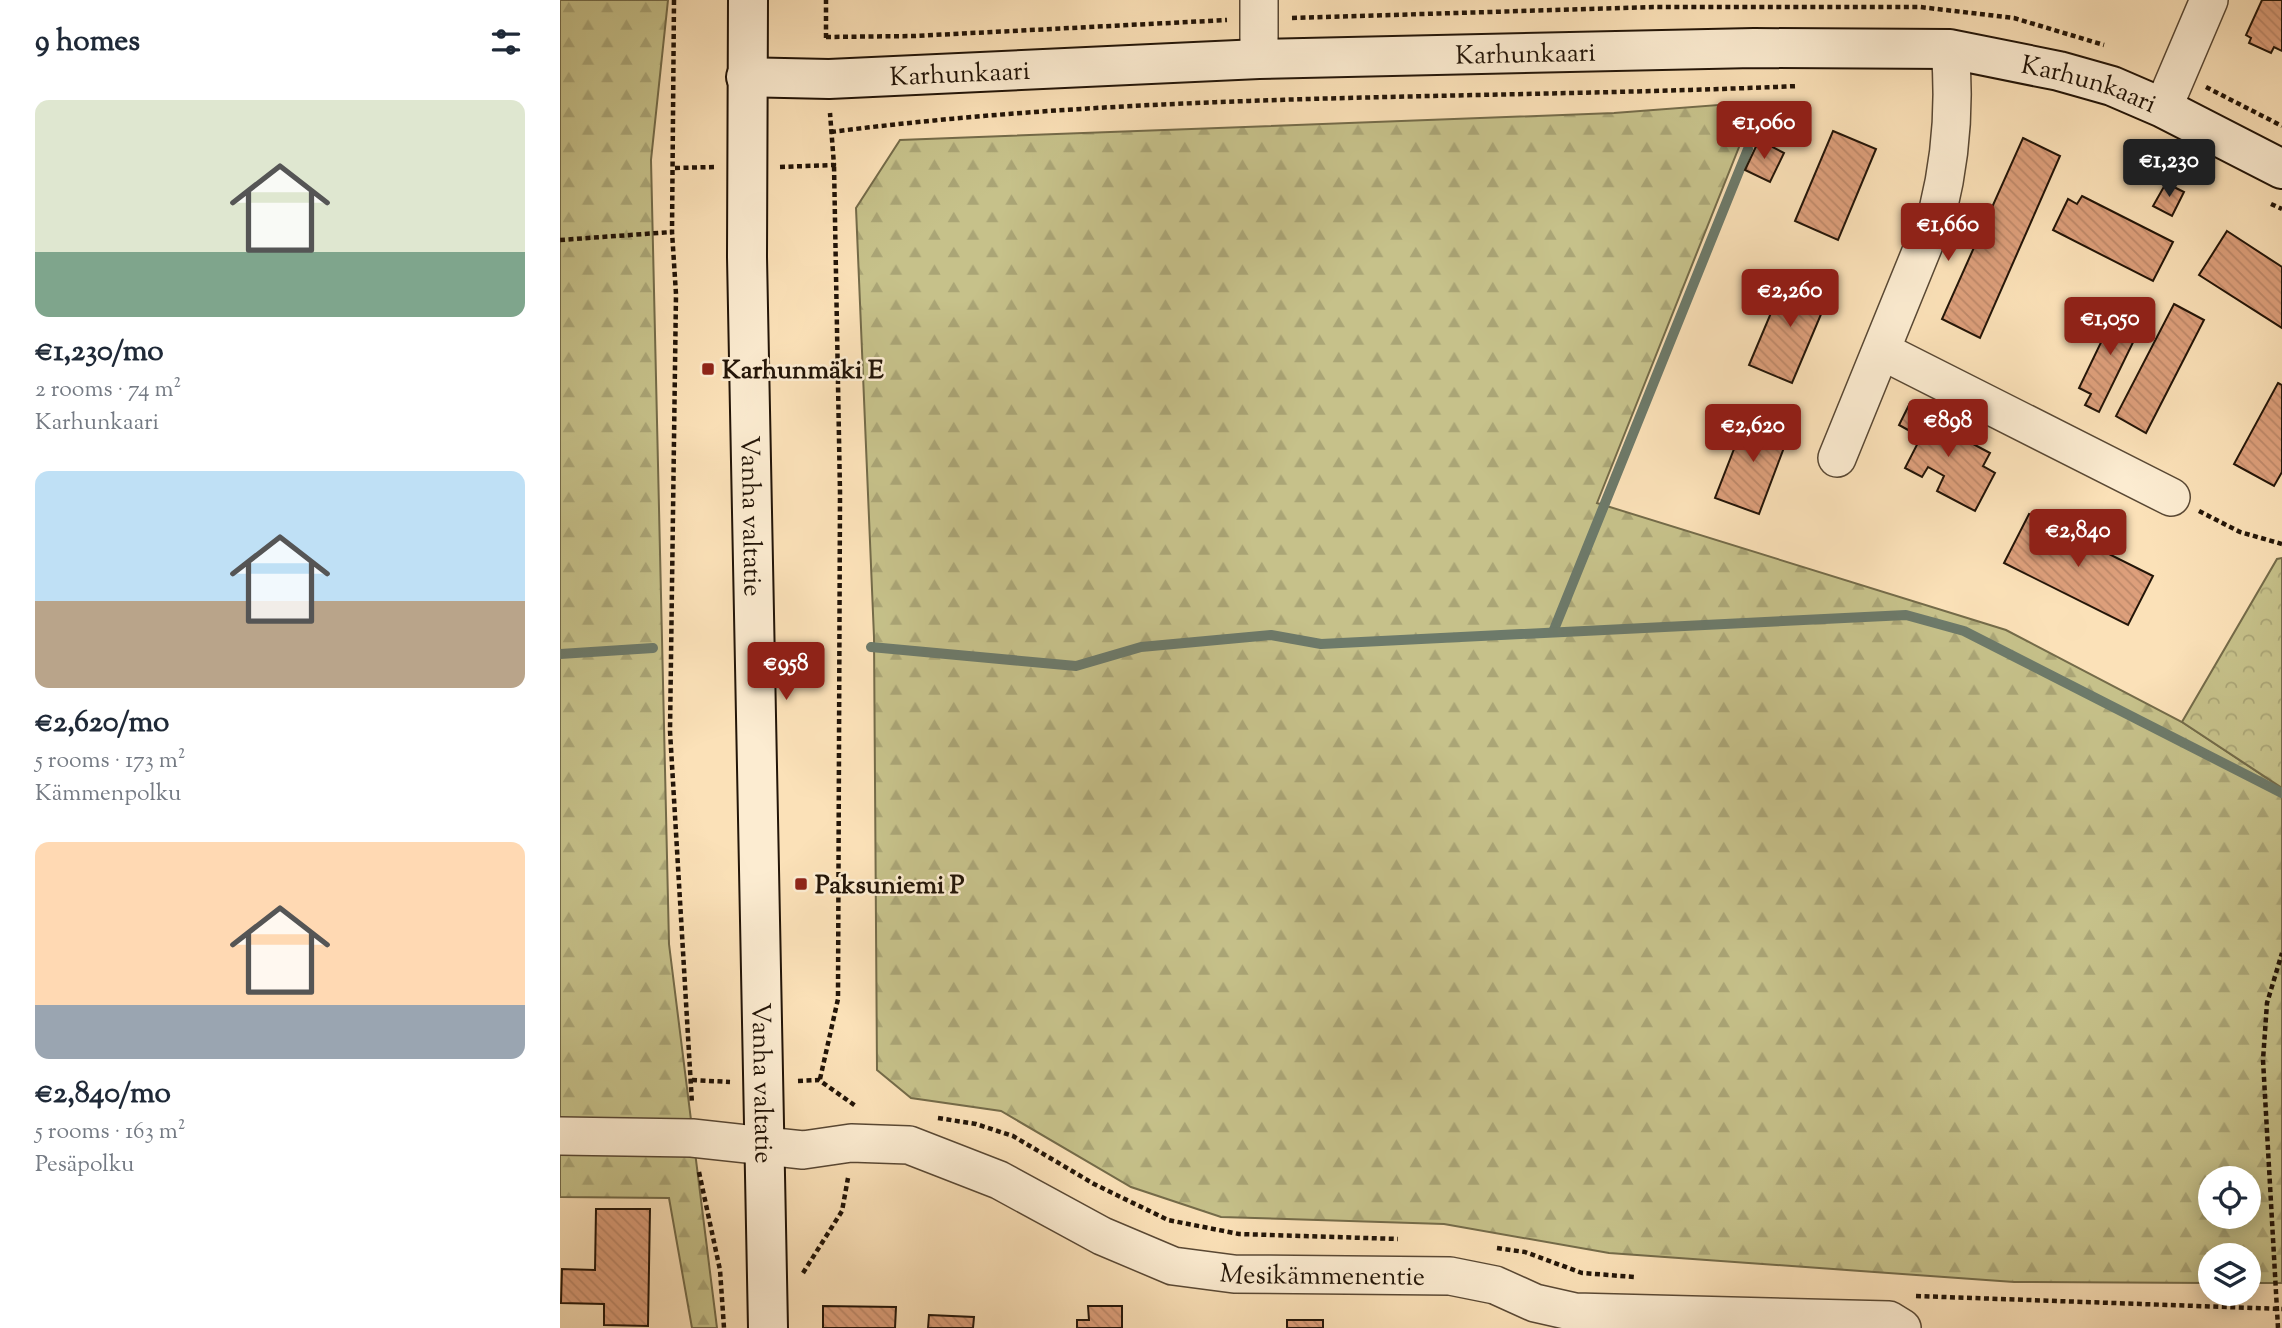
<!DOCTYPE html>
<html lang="en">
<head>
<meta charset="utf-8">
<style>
	:root { --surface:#fff; --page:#f2f2f3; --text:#1f2937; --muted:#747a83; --accent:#8f2418 }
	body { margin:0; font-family:"Sorts Mill Goudy",serif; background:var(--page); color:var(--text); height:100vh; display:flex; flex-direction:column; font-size:26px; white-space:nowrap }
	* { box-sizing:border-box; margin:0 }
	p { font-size:23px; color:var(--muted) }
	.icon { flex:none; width:38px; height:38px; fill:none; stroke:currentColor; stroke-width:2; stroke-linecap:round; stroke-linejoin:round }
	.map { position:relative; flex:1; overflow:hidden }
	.sheet { display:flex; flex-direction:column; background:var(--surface); width:560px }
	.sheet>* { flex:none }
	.fabs { position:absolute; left:1638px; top:1166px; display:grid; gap:14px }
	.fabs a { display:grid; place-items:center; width:63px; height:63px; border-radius:50%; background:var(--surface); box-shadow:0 4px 18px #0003; font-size:35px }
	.price { position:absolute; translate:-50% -60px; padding:0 16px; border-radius:7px; background:var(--accent); color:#fff; font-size:23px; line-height:46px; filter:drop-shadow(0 2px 4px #0008) }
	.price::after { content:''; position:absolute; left:50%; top:42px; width:21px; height:16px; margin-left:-10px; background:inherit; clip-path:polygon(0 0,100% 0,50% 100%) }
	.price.current { background:#222; color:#fff }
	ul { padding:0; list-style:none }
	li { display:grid; align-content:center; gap:14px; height:371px; padding:0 35px }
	li span { display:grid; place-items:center; height:217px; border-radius:14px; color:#555 }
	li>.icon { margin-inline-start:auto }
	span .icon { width:126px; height:126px; fill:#fffc; stroke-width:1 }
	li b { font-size:30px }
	h2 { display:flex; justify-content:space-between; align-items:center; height:84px; padding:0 35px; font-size:30px }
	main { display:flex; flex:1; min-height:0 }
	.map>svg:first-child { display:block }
</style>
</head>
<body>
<main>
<section class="sheet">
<h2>9 homes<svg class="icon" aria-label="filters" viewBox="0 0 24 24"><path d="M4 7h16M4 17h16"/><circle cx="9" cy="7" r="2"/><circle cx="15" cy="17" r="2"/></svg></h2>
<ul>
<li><span style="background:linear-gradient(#dfe7d0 70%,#7fa58c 0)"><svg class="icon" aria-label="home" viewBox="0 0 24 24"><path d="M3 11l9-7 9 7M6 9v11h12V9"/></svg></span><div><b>€1,230/mo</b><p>2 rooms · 74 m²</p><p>Karhunkaari</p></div></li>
<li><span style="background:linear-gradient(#bfe0f5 60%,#b9a48a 0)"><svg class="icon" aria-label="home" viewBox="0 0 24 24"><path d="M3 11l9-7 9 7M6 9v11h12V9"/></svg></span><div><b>€2,620/mo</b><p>5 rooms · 173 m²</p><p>Kämmenpolku</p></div></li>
<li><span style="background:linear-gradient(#ffd9b3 75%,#9aa5b1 0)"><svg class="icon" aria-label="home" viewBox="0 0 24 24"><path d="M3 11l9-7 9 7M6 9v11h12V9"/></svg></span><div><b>€2,840/mo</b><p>5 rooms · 163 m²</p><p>Pesäpolku</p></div></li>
</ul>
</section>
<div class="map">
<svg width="1722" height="1328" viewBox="0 0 1722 1328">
	<defs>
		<pattern id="forest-firs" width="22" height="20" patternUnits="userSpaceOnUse" patternTransform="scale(1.75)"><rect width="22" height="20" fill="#c6c18a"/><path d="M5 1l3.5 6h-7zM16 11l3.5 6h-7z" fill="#aaa576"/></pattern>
		<pattern id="park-crowns" width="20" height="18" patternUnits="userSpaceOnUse" patternTransform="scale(1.75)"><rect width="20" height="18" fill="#c6c18a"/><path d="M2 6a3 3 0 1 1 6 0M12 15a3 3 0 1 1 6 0" fill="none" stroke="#aaa576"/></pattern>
		<pattern id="building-back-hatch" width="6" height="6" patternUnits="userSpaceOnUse" patternTransform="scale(1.75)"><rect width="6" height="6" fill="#dd9f7b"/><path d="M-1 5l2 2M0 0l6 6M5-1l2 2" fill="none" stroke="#bd8869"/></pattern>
	</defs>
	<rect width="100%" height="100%" fill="#fbe1b8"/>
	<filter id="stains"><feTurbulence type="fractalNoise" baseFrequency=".00286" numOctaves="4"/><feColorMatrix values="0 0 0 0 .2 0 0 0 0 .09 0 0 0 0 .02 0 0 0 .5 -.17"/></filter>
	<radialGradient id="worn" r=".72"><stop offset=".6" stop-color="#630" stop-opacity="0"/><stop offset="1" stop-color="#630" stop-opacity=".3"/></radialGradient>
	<!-- forest -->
	<g fill="url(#forest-firs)" stroke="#746b49" stroke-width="2" fill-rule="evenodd">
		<polygon points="0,0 108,0 91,160 109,944 157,1328 132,1328 109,1198 0,1197"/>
		<path d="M1197 102 1037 503 1446 630 1622 722 1722 788V1283H1689V1255H1650V1283L1454 1282 1049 1253 884 1224 661 1217 571 1187 441 1111 351 1098 317 1070 314 637 296 208 340 140 1054 113ZM1650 1178H1689V1216H1650Z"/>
	</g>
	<!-- park -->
	<polygon fill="url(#park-crowns)" stroke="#746b49" stroke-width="2" points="1722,558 1722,788 1622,722 1717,559"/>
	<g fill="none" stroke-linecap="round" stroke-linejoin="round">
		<!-- stream -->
		<g stroke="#6d7a6a" stroke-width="10">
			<polyline points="993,632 1188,149"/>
			<polyline points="311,647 516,666 581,647 711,635 761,644 1346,615 1404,631 1722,793"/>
			<polyline points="0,654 93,648"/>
		</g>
	</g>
	<!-- building -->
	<g fill="url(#building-back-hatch)" stroke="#231508" stroke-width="2">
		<polygon points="1702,0 1722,0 1722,51 1714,47 1711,53 1689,43 1691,38 1686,35"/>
		<polygon points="1273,131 1316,149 1278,240 1235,221"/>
		<polygon points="1463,138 1500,156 1420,338 1382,319"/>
		<polygon points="1199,140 1224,153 1210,182 1185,170"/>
		<polygon points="1606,183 1624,192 1612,216 1593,206"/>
		<polygon points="1522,196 1613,242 1593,281 1493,230 1508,199 1517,204"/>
		<polygon points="1667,231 1722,267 1722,328 1639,275"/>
		<polygon points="1227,275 1270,293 1232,383 1189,365"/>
		<polygon points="1614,304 1644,320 1586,433 1556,416"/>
		<polygon points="1558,307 1584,320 1539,412 1525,405 1531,394 1519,388"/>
		<polygon points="1718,383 1722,385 1722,472 1714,486 1674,464"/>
		<polygon points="1350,403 1373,416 1370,421 1430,453 1423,466 1435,473 1415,511 1377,491 1384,476 1368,467 1362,477 1345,468 1361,437 1339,425"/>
		<polygon points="1188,413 1231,429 1199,514 1155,498"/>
		<polygon points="1469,514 1593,576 1568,625 1444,563"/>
		<polygon points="36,1209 90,1209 88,1326 44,1325 44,1304 1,1303 2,1269 35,1270"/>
		<polygon points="263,1306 336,1307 335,1328 263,1328"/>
		<polygon points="528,1306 562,1306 562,1328 517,1328 517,1320 529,1320"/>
		<polygon points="369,1315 414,1317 413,1328 368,1328"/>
		<rect x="727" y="1320" width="36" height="8"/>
	</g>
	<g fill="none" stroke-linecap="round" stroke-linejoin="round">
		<!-- street casing -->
		<g stroke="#594834" stroke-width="40">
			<g id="street">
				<polyline points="699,0 699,59"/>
				<polyline points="1603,108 1649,0"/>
				<polyline points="1322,351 1611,497"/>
				<path d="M1277 458 1378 210C1391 157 1395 103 1390 49"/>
				<path id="s1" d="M0 1136 132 1138 243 1150 291 1143 349 1145 439 1180 542 1236 613 1266 674 1274 890 1276 935 1285 975 1303 1015 1312 1329 1320 1342 1328"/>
			</g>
		</g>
		<!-- secondary casing -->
		<g stroke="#231508" stroke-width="42">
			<g id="secondary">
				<path id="s2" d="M188 0 187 257 208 1328"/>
				<path id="s3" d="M186 77 269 79 699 59 1194 48 1390 49 1499 71 1552 86 1603 108 1722 169"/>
			</g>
		</g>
		<!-- path -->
		<g stroke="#231508" stroke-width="4.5" stroke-dasharray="5 3.5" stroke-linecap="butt">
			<polyline points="114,0 112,232 116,294 110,731 132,1104"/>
			<polyline points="732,18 1093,7 1360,7 1454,18 1544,45"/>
			<polyline points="266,37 354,36 667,20"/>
			<polyline points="266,38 266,0"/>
			<polyline points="1646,87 1722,126"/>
			<path d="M271 132C591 91 916 100 1238 86"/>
			<polyline points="220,167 274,165 270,113"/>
			<polyline points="115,168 155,167"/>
			<polyline points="1711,204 1722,209"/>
			<polyline points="0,240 112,232"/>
			<polyline points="1639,511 1680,532 1722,544"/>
			<polyline points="260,1079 278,999 280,493 274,165"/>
			<polyline points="132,1080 170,1082"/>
			<polyline points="238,1081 259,1080 297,1107"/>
			<polyline points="378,1118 416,1124 453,1136 534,1184 608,1220 679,1234 838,1239"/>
			<polyline points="139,1172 160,1270 164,1328"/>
			<polyline points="937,1248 965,1252 1022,1273 1075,1277"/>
			<polyline points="243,1273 282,1211 288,1178"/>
			<polyline points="1356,1296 1722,1309"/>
			<polyline points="1718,1328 1703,1060 1707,1003 1722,953"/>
		</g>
		<!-- street -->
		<use href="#street" stroke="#fcecd1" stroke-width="37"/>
		<!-- secondary -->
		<use href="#secondary" stroke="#fcecd1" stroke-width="38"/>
	</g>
	<!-- markers -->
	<g fill="#8f2418" stroke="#fcecd1" stroke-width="2.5">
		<rect x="141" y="362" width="14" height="14" rx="3.5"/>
		<rect x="234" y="877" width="14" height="14" rx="3.5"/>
	</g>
	<g text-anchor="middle" stroke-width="5" stroke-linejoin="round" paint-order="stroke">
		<!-- street labels -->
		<g font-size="26" fill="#231508" stroke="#fcecd1">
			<text dy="9" stroke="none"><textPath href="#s3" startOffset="780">Karhunkaari</textPath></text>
			<text dy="9" stroke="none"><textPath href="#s3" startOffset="214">Karhunkaari</textPath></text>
			<text dy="9" stroke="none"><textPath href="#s3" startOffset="1348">Karhunkaari</textPath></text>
			<text dy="9" stroke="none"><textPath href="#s2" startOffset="516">Vanha valtatie</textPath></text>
			<text dy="9" stroke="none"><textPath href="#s2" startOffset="1083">Vanha valtatie</textPath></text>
			<text dy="9" stroke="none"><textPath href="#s1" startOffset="791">Mesikämmenentie</textPath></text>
		</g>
		<!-- poi labels -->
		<g font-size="26" font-weight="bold" fill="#231508" stroke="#fcecd1" text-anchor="start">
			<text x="162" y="378">Karhunmäki E</text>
			<text x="255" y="893">Paksuniemi P</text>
		</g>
	</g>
	<rect width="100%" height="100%" filter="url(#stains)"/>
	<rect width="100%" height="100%" fill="url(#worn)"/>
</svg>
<div class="fabs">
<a><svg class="icon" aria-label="locate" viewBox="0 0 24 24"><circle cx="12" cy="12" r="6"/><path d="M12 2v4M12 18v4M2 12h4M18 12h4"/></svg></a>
<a><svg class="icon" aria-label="layers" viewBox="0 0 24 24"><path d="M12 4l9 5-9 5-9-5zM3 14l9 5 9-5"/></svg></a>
</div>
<b class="price" style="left:1204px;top:161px">€1,060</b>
<b class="price current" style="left:1609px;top:199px">€1,230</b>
<b class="price" style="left:1388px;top:263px">€1,660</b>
<b class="price" style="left:1230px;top:329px">€2,260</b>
<b class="price" style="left:1550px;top:357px">€1,050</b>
<b class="price" style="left:1388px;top:459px">€898</b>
<b class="price" style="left:1193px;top:464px">€2,620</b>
<b class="price" style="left:1518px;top:569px">€2,840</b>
<b class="price" style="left:226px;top:702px">€958</b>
</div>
</main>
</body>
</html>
